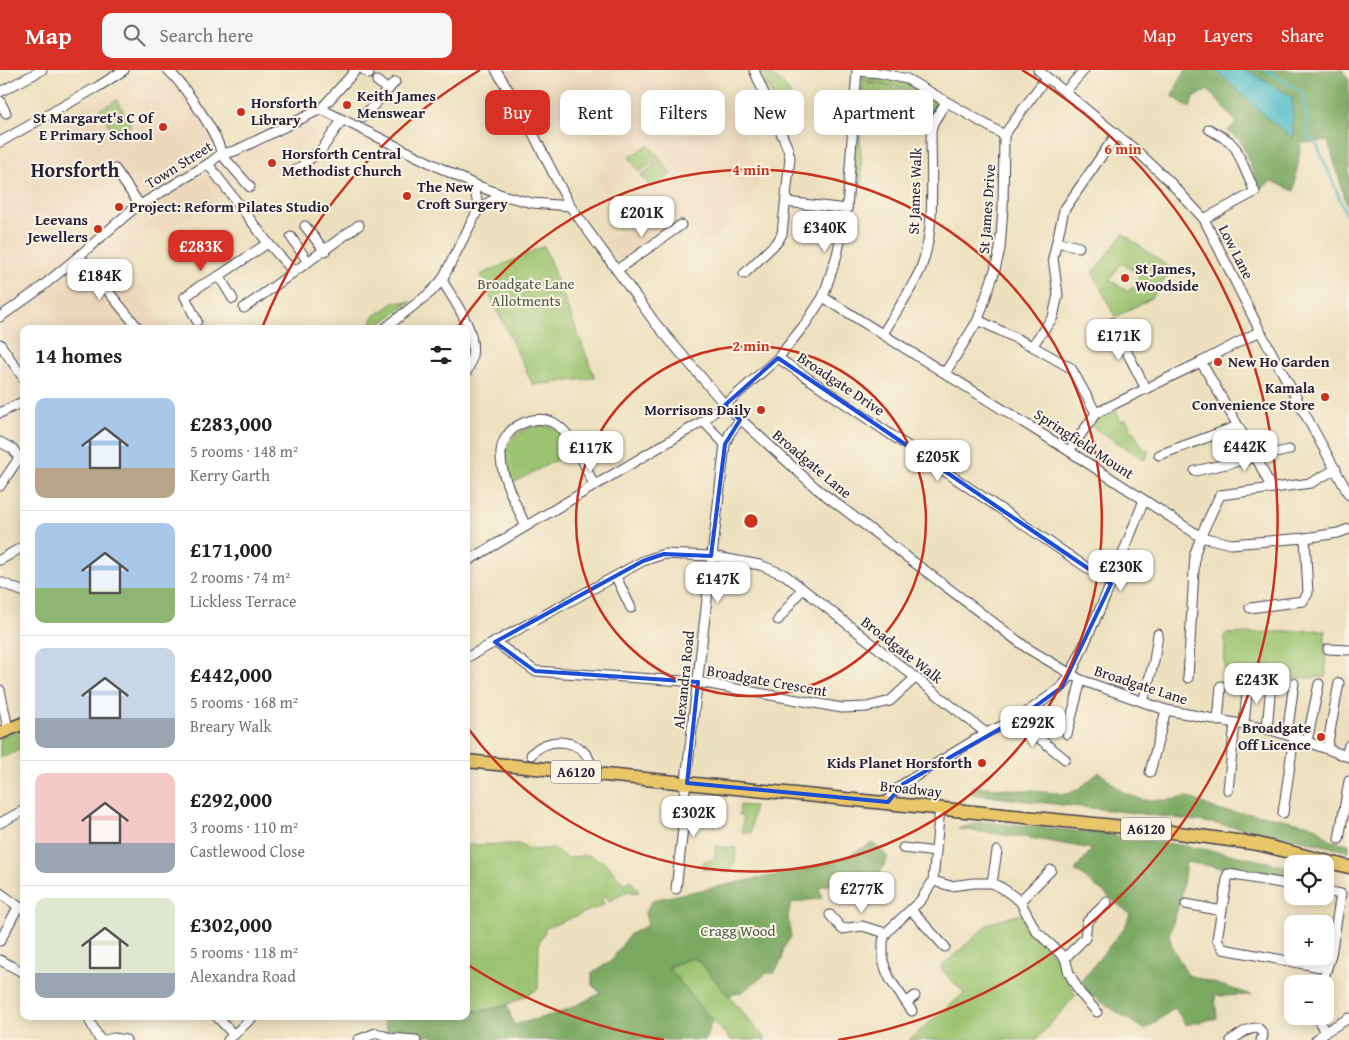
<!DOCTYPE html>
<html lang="en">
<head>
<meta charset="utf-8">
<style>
	:root { --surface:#fff; --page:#f6f6f6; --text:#202124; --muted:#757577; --line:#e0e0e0; --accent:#d93025 }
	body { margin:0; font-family:"Gentium Book Plus",serif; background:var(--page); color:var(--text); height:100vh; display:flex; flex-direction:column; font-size:19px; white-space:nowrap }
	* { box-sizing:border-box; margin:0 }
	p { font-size:16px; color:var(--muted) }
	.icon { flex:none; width:28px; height:28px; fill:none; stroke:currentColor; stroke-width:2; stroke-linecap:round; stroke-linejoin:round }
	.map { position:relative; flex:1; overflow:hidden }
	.side { position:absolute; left:20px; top:255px; width:450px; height:695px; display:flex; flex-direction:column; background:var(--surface); border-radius:10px; box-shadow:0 2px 12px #0003 }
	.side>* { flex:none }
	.banner { position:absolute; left:485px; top:20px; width:475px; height:45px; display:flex; gap:10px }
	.controls { position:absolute; left:1284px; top:785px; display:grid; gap:10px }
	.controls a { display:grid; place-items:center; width:50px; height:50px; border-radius:10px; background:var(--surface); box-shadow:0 2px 12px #0003; font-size:25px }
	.price { position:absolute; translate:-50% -42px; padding:0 11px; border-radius:10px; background:#fff; color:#222; font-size:16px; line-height:32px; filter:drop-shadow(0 1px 2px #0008) }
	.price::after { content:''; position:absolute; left:50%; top:30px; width:15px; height:11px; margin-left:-8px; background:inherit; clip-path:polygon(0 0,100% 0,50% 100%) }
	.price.current { background:var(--accent); color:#fff }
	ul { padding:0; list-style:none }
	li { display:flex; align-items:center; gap:15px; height:125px; padding:0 15px }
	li+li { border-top:1px solid var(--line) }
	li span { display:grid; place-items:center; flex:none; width:140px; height:100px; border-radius:10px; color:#555 }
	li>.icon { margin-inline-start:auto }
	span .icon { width:60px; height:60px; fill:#fffc; stroke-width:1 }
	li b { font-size:21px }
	h2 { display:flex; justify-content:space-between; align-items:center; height:60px; padding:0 15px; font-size:21px }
	.tag { padding:0 18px; border-radius:10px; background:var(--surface); box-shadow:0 2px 12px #0003; font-size:18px; line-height:45px }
	.tag.current { background:var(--accent); color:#fff }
	header { display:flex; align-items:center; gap:30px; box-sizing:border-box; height:70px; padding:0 25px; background:var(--accent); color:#fff }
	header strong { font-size:24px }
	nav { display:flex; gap:28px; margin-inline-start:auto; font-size:18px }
	.search { width:350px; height:45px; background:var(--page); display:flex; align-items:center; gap:12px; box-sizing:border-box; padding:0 18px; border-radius:10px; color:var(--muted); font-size:19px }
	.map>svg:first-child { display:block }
</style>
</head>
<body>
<header>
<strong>Map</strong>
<div class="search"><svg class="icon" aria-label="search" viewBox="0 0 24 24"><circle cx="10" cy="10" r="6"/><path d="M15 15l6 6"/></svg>Search here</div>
<nav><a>Map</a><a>Layers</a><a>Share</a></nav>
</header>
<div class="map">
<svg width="1349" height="970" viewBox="0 0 1349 970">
	<rect width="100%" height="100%" fill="#fcf5e5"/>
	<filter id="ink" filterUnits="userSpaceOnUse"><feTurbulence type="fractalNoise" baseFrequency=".02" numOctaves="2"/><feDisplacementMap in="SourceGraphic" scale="10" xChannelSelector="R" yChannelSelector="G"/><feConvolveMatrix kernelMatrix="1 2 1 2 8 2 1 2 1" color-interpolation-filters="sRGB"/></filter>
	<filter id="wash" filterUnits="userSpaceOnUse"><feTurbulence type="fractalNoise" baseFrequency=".0096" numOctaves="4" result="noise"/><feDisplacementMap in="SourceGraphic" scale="20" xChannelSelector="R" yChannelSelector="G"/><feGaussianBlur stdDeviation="1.12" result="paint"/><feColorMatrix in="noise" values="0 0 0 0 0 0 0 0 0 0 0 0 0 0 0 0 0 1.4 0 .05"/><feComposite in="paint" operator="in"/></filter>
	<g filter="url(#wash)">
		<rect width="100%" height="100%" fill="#ede0be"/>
		<!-- built -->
		<g fill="#edd7bb">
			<polygon points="504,0 704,0 720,24 610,97 573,40 537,56"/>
			<polygon points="135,4 175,11 220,79 173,106 163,117 128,139 125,138 106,152 95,167 73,188 13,231 0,238 0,89 21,78 21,75 88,35 103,29"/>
			<polygon points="720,25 735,48 743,64 759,110 749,137 727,147 730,157 701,173 685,151 622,193 605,172 634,153 624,140 651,121 636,100 604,123 594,108 648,75"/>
			<polygon points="319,44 326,45 338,54 288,86 282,91 285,95 251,124 236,104 228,111 234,119 227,124 223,126 221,125 200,140 159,165 153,157 138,167 144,178 124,197 150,226 145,230 155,241 153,244 166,259 24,259 24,296 0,263 0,257 2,254 52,216 69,201 73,204 82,195 84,197 131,153 128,149 142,140 167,127 225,91 234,90 247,80 293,58"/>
			<polygon points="0,285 23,316 19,328 0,338"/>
		</g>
		<!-- green -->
		<g fill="#9bc36f" stroke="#5e7255" fill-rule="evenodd">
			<path d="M761 0C769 0 771 5 777 9 792 20 795 29 787 46L781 48Z"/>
			<path d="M862 7C894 6 909 13 935 31L936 40 927 59H925C926 53 927 44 926 38 921 18 879 12 862 11Z"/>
			<polygon points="862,13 885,15 903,22 895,31 883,25 862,24"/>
			<polygon points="117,30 131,55 114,65 100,39"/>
			<polygon points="855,62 860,62 862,115 853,114"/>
			<polygon points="648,75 660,88 639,102 629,87"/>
			<polygon points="661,90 671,104 651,118 641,105"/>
			<path d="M1123 164 1172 199 1152 228 1115 247 1093 203ZM1121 193 1140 205 1137 210 1143 215 1139 221 1132 217 1128 222 1110 210Z"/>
			<polygon points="544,176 595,308 533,315 480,205"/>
			<polygon points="395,232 411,232 373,259 369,259 373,247"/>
			<polygon points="1116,341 1121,351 1126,349 1143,378 1149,382 1145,390 1091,356 1096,348"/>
			<path d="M536 355C558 356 563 362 573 381L511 414C509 407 505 398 505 391 504 370 519 361 536 355Z"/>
			<polygon points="1325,560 1326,607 1224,611 1225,564"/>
			<polygon points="24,658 24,677 0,688 0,667"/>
			<polygon points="740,735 754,736 751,763 742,762 743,746 739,745"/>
			<path d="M517 774 534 780 553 778 567 788 588 785 606 793 623 813H626L630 810 639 821 636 823 629 821 609 831 606 825 602 830 604 835 546 858 539 873 538 919C516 932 492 943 466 940V775Z"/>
			<polygon points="715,776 737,778 735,792 733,792 731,803 703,799 704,791 715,789"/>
			<polygon points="1021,844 1027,859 1062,893 1071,917 1076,925 1036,970 909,970 964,923 940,898 990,853"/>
			<polygon points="691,888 699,891 766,970 731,970 712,951 668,898"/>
		</g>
		<!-- forest -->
		<g fill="#7ca962" stroke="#4f664e">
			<polygon points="1185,0 1216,0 1265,46 1293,67 1252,4 1246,0 1342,0 1349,10 1349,142 1328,71 1301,73 1294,121 1272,111 1260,119 1240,70 1227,61 1237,53 1208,20 1193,28 1190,38 1172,26"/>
			<path d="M1099 702 1124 723 1143 730H1168L1188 727 1221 741 1264 745 1315 756 1332 771 1349 774V782C1225 747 1098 741 971 724L973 716 1068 724 1080 718Z"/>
			<path d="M981 752C1085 760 1191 773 1292 798V810L1186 792 1181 828 1169 865 1173 879 1188 905 1252 925 1215 926 1217 948 1186 955 1175 938 1145 960 1089 924 1081 911 1125 857 1130 844 1075 800 1092 779 1036 769 958 759Z"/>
			<path d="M873 773 888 787 877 809 841 819 831 814 819 817 822 828 791 833 788 847 791 867 783 879 782 890 774 903H767L742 922 728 926 699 891 691 888 668 897 712 951 705 970H456L453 966C444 970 437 970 429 965L418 970H390L382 946H466V940L480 942 507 935 514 955 562 942 601 923 592 915V903L610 892 630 864 648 855 645 844 652 830 810 798 849 785Z"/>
		</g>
		<!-- water -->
		<polygon fill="#4fbcc8" stroke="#386f82" points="1216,0 1246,0 1292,27 1293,68 1265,46"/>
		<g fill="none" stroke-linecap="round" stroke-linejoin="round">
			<!-- stream -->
			<polyline stroke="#4fbcc8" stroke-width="2.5" points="1265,0 1302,22 1306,42 1308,68 1316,72 1349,151"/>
		</g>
	</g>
	<g filter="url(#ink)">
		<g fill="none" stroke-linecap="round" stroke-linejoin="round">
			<!-- minor casing -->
			<g stroke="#403e4f" stroke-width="11">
				<g id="minor">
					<path d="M168 0C182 13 220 66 221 84"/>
					<polyline points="364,0 369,4"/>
					<polyline points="496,0 523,44 570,136 656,254 725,335 816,418 1027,578 1081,610 1166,640 1267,659 1294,667 1349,687"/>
					<polyline points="1038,0 1138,82 1169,111 1204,149 1260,261 1349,425"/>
					<polyline points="857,1 880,3 907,9 1004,65"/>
					<polyline points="377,11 388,20"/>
					<polyline points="0,22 42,0"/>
					<polyline points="1065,22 1084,0"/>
					<polyline points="0,31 6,43"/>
					<polyline points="321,39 473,114 502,125 532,133 570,136"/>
					<polyline points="363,47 395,12"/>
					<polyline points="0,72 99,16 124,0"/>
					<polyline points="221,84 250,117"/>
					<polyline points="208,94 268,173 294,202"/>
					<polyline points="115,99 140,135"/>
					<polyline points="293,103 322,79 342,50"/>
					<polyline points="473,114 479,138"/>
					<polyline points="786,132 847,139"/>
					<polyline points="1204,149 1255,122 1236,79 1229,71 1209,59"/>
					<polyline points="305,156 325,181"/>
					<polyline points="291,167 308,192"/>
					<polyline points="1057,172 1079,177"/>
					<polyline points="79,186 139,259"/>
					<polyline points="617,200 681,155"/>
					<polyline points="744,204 778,171 782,164 790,88 788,79 754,0"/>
					<polyline points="219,206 233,229"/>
					<path d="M442 210C459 240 485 269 466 303"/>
					<polyline points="823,227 1069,381 1201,467 1231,474 1305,468 1338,463 1349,459"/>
					<polyline points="244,238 359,155"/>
					<polyline points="0,247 38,220 79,186 132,140 208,94 221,84 235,81 321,39 356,0"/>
					<polyline points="978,250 1032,276 1071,298 1096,343 1069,381"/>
					<polyline points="197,251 185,227 200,216 219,206 268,173"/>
					<polyline points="1112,253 1146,319"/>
					<polyline points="384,259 431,222 442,210 479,138 502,125"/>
					<path d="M883 264C895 243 911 221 921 198 936 159 931 103 931 61L933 53 946 32"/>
					<polyline points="0,274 24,309"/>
					<polyline points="1032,276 1053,247 1058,225 1053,188 1064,140 1116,65"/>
					<polyline points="778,288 1111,514"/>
					<polyline points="1201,292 1256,387 1271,417"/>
					<polyline points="945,303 978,250 995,200 1000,179 1003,138 1004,65 1046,8"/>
					<polyline points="0,343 24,331"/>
					<polyline points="1096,343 1201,292 1260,261"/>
					<polyline points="703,351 725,374"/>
					<polyline points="0,372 13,379 19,388 0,416"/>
					<polyline points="1159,385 1238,356"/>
					<polyline points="1195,401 1289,380"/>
					<path d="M525 455C516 433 500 407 501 383 501 372 509 360 519 355 564 332 579 385 594 415"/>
					<polyline points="0,490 24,476"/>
					<polyline points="466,492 703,351 720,337 725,335 778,288 806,253 823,227 837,185 847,139 857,0"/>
					<polyline points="616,507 631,538"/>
					<polyline points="0,512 24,522"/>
					<polyline points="1250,538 1303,531 1308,523 1305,468"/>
					<polyline points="778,550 802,519"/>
					<polyline points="495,572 535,601 698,612 842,638 867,637 890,631 915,608"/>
					<polyline points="1328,579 1349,580"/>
					<polyline points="466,588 643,491 664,484 711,486 760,495 785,505 986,663"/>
					<polyline points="1188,608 1195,483 1203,461 1220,425 1311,413 1336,399"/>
					<polyline points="0,620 8,659"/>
					<polyline points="1143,632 1154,591 1158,564"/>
					<polyline points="1019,648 1040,669 1065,689"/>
					<polyline points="1218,651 1221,616"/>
					<polyline points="1244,654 1248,613"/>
					<polyline points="1267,659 1271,614"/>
					<polyline points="1067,664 1081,610"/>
					<polyline points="1287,665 1294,613"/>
					<polyline points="1307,671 1319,614"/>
					<polyline points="1327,678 1339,613"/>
					<path d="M531 685C546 666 580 668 590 691"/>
					<polyline points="1346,686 1349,675"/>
					<polyline points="1150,702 1166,640"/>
					<polyline points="1228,720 1235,653"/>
					<polyline points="888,732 893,722 903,714 986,663 1019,648 1062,617 1071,604 1111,514 1144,430"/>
					<polyline points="1283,743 1294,667"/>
					<polyline points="0,753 24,740"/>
					<polyline points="1339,769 1349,711"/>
					<polyline points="903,778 936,782"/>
					<polyline points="933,811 951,816 974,813 992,813 1002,818 1020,831 1036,861 1065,888 1085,868 1087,852 1107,832"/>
					<polyline points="992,813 997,781"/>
					<polyline points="1292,815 1228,804 1217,869 1223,879 1326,898"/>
					<polyline points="676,819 683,758 684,728 725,374 730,363 740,350"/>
					<polyline points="0,823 22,839"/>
					<polyline points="1020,831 1051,800"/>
					<polyline points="1186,834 1222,841"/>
					<polyline points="911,840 945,877"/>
					<polyline points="830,845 842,859 862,856 886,863"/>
					<polyline points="0,871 18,837"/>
					<polyline points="1065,888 1069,903 1080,923 1097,942"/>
					<polyline points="0,890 24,903"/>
					<polyline points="1322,914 1331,885 1341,824 1325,821"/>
					<polyline points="907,932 915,926"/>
					<polyline points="912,941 891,911 886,900 883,890 883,871 886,863 891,858 921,830 933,811 940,738"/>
					<polyline points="87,946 100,970"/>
					<polyline points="216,946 234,965"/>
					<polyline points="1319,946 1319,951 1325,962"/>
					<polyline points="105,970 114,968 126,970"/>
					<polyline points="228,970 254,946"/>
					<polyline points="358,970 376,963 390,968 416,970"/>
					<path d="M1231 970C1240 965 1248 957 1258 958 1262 961 1265 966 1261 970"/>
					<polyline points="1316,970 1325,962 1349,948"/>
				</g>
			</g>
			<!-- highway casing -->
			<g stroke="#403e4f" stroke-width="15">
				<g id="highway">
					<polyline points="0,663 24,653"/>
					<polyline points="466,691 1164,761 1258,774 1349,797"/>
				</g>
			</g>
			<!-- minor -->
			<use href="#minor" stroke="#fff" stroke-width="9"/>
			<!-- highway -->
			<use href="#highway" stroke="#e9c769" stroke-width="12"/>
		</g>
	</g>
	<!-- marked area -->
	<path fill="none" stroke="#1d4ed8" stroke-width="4" stroke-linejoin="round" d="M778 288 1111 514 1062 617 1019 648 903 714 888 732 687 713 698 612 535 601 495 572 643 491 664 484 711 486 725 374 740 350 725 335Z"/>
	<!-- distance rings -->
	<g fill="none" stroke="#c8321e" stroke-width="2.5">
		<circle cx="751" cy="451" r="175"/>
		<path d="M458 257A351 351 0 1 1 467 657"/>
		<path d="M664 970A526 526 0 0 1 468 895M262 258A526 526 0 0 1 480 0M1022 0A526 526 0 0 1 838 970"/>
	</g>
	<!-- markers -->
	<g fill="#c8321e" stroke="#fcf5e5" stroke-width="2">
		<circle cx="347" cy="35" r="5"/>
		<circle cx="241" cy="42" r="5"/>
		<circle cx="163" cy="57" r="5"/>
		<circle cx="272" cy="93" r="5"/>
		<circle cx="407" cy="126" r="5"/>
		<circle cx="119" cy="137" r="5"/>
		<circle cx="98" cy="159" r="5"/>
		<circle cx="1125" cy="208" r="5"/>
		<circle cx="1218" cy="292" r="5"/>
		<circle cx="1325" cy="327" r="5"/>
		<circle cx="761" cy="340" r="5"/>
		<circle cx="1321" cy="667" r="5"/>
		<circle cx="982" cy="693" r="5"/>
	</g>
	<g text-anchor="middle" stroke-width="4" stroke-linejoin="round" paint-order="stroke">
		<!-- shield labels -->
		<g fill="#fcf5e5" stroke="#63616e" stroke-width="1">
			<rect x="551" y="690.5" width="50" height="23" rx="4"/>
			<rect x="1121" y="747.5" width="50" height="23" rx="4"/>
		</g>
		<g font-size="14" font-weight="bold" fill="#22223b">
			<text x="576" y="707">A6120</text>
			<text x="1146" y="764">A6120</text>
		</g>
		<!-- poi labels -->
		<g font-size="15" font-weight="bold" fill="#22223b" stroke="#fcf5e5" text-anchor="start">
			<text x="357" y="31">Keith James<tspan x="357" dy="17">Menswear</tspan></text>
			<text x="251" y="38">Horsforth<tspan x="251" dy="17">Library</tspan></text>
			<text x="153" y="53" text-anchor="end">St Margaret's C Of<tspan x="153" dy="17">E Primary School</tspan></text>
			<text x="282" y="89">Horsforth Central<tspan x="282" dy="17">Methodist Church</tspan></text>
			<text x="417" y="122">The New<tspan x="417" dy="17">Croft Surgery</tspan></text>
			<text x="129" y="142">Project: Reform Pilates Studio</text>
			<text x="88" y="155" text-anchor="end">Leevans<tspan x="88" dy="17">Jewellers</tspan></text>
			<text x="1135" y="204">St James,<tspan x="1135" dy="17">Woodside</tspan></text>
			<text x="1228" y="297">New Ho Garden</text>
			<text x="1315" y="323" text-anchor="end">Kamala<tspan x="1315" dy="17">Convenience Store</tspan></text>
			<text x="751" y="345" text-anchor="end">Morrisons Daily</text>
			<text x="1311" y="663" text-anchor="end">Broadgate<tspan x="1311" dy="17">Off Licence</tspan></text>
			<text x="972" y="698" text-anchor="end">Kids Planet Horsforth</text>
		</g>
		<!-- street labels -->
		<g font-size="15" fill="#22223b" stroke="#fcf5e5">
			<text transform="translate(179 95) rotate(-32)" y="5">Town Street</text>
			<text transform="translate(915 121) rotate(-88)" y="5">St James Walk</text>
			<text transform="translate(987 139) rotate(-86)" y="5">St James Drive</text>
			<text transform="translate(1236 182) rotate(63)" y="5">Low Lane</text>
			<text transform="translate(841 314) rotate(34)" y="5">Broadgate Drive</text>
			<text transform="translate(1084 374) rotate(33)" y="5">Springfield Mount</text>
			<text transform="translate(812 394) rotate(40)" y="5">Broadgate Lane</text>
			<text transform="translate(902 580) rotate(38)" y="5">Broadgate Walk</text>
			<text transform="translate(684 610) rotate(-84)" y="5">Alexandra Road</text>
			<text transform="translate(767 611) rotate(10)" y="5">Broadgate Crescent</text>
			<text transform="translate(1141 615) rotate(18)" y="5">Broadgate Lane</text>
			<text transform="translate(911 719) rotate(6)" y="5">Broadway</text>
		</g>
		<!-- park labels -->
		<g font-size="15" fill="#4c5a4d" stroke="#fcf5e5">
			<text x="526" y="219">Broadgate Lane<tspan x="526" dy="17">Allotments</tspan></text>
			<text x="738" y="866">Cragg Wood</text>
		</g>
		<!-- district labels -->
		<g font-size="20" font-weight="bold" fill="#22223b" stroke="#fcf5e5">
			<text x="75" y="107">Horsforth</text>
		</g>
	</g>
	<circle cx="751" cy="451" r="8" fill="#c8321e" stroke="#fcf5e5" stroke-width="2.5"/>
	<g font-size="15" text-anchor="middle" font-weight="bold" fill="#c8321e" stroke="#fcf5e5" stroke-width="4" stroke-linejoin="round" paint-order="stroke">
		<text x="1123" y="84">6 min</text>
		<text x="751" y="105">4 min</text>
		<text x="751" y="281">2 min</text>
	</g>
</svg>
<div class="controls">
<a><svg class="icon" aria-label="locate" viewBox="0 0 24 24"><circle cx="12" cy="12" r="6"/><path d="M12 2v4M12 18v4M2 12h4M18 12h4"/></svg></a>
<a>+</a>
<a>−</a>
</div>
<b class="price" style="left:642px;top:168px">£201K</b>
<b class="price" style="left:825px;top:183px">£340K</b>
<b class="price current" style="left:201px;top:202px">£283K</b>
<b class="price" style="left:100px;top:231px">£184K</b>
<b class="price" style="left:1119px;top:291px">£171K</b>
<b class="price" style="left:1245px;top:402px">£442K</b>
<b class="price" style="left:591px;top:403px">£117K</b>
<b class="price" style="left:938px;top:412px">£205K</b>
<b class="price" style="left:1121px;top:522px">£230K</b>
<b class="price" style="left:718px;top:534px">£147K</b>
<b class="price" style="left:1257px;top:635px">£243K</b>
<b class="price" style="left:1033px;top:678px">£292K</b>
<b class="price" style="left:694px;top:768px">£302K</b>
<b class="price" style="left:862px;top:844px">£277K</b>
<div class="banner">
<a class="tag current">Buy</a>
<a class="tag">Rent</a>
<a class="tag">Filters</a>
<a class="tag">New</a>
<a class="tag">Apartment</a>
</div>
<section class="side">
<h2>14 homes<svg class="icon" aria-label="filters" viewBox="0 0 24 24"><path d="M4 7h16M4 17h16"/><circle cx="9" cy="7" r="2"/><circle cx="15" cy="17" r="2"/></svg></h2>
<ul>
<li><span style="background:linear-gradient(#a9c7e8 70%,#b9a48a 0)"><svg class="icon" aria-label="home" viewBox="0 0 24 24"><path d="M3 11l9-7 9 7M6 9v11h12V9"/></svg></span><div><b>£283,000</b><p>5 rooms · 148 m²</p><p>Kerry Garth</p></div></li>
<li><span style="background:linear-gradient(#a9c7e8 65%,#8fb573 0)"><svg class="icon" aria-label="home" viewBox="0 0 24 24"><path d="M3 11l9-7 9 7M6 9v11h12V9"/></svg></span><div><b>£171,000</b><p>2 rooms · 74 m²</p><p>Lickless Terrace</p></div></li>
<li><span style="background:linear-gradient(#c9d6e8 70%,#9aa5b1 0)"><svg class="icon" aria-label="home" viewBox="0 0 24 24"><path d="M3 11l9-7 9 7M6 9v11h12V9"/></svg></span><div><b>£442,000</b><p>5 rooms · 168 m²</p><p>Breary Walk</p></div></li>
<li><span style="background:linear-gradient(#f6c9c9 70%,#9aa5b1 0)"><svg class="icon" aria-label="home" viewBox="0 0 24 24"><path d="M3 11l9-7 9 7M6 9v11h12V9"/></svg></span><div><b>£292,000</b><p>3 rooms · 110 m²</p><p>Castlewood Close</p></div></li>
<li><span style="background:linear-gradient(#dfe7d0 75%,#9aa5b1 0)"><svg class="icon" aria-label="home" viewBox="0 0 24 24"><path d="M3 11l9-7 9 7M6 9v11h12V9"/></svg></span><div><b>£302,000</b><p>5 rooms · 118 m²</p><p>Alexandra Road</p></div></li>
</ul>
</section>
</div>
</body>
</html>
